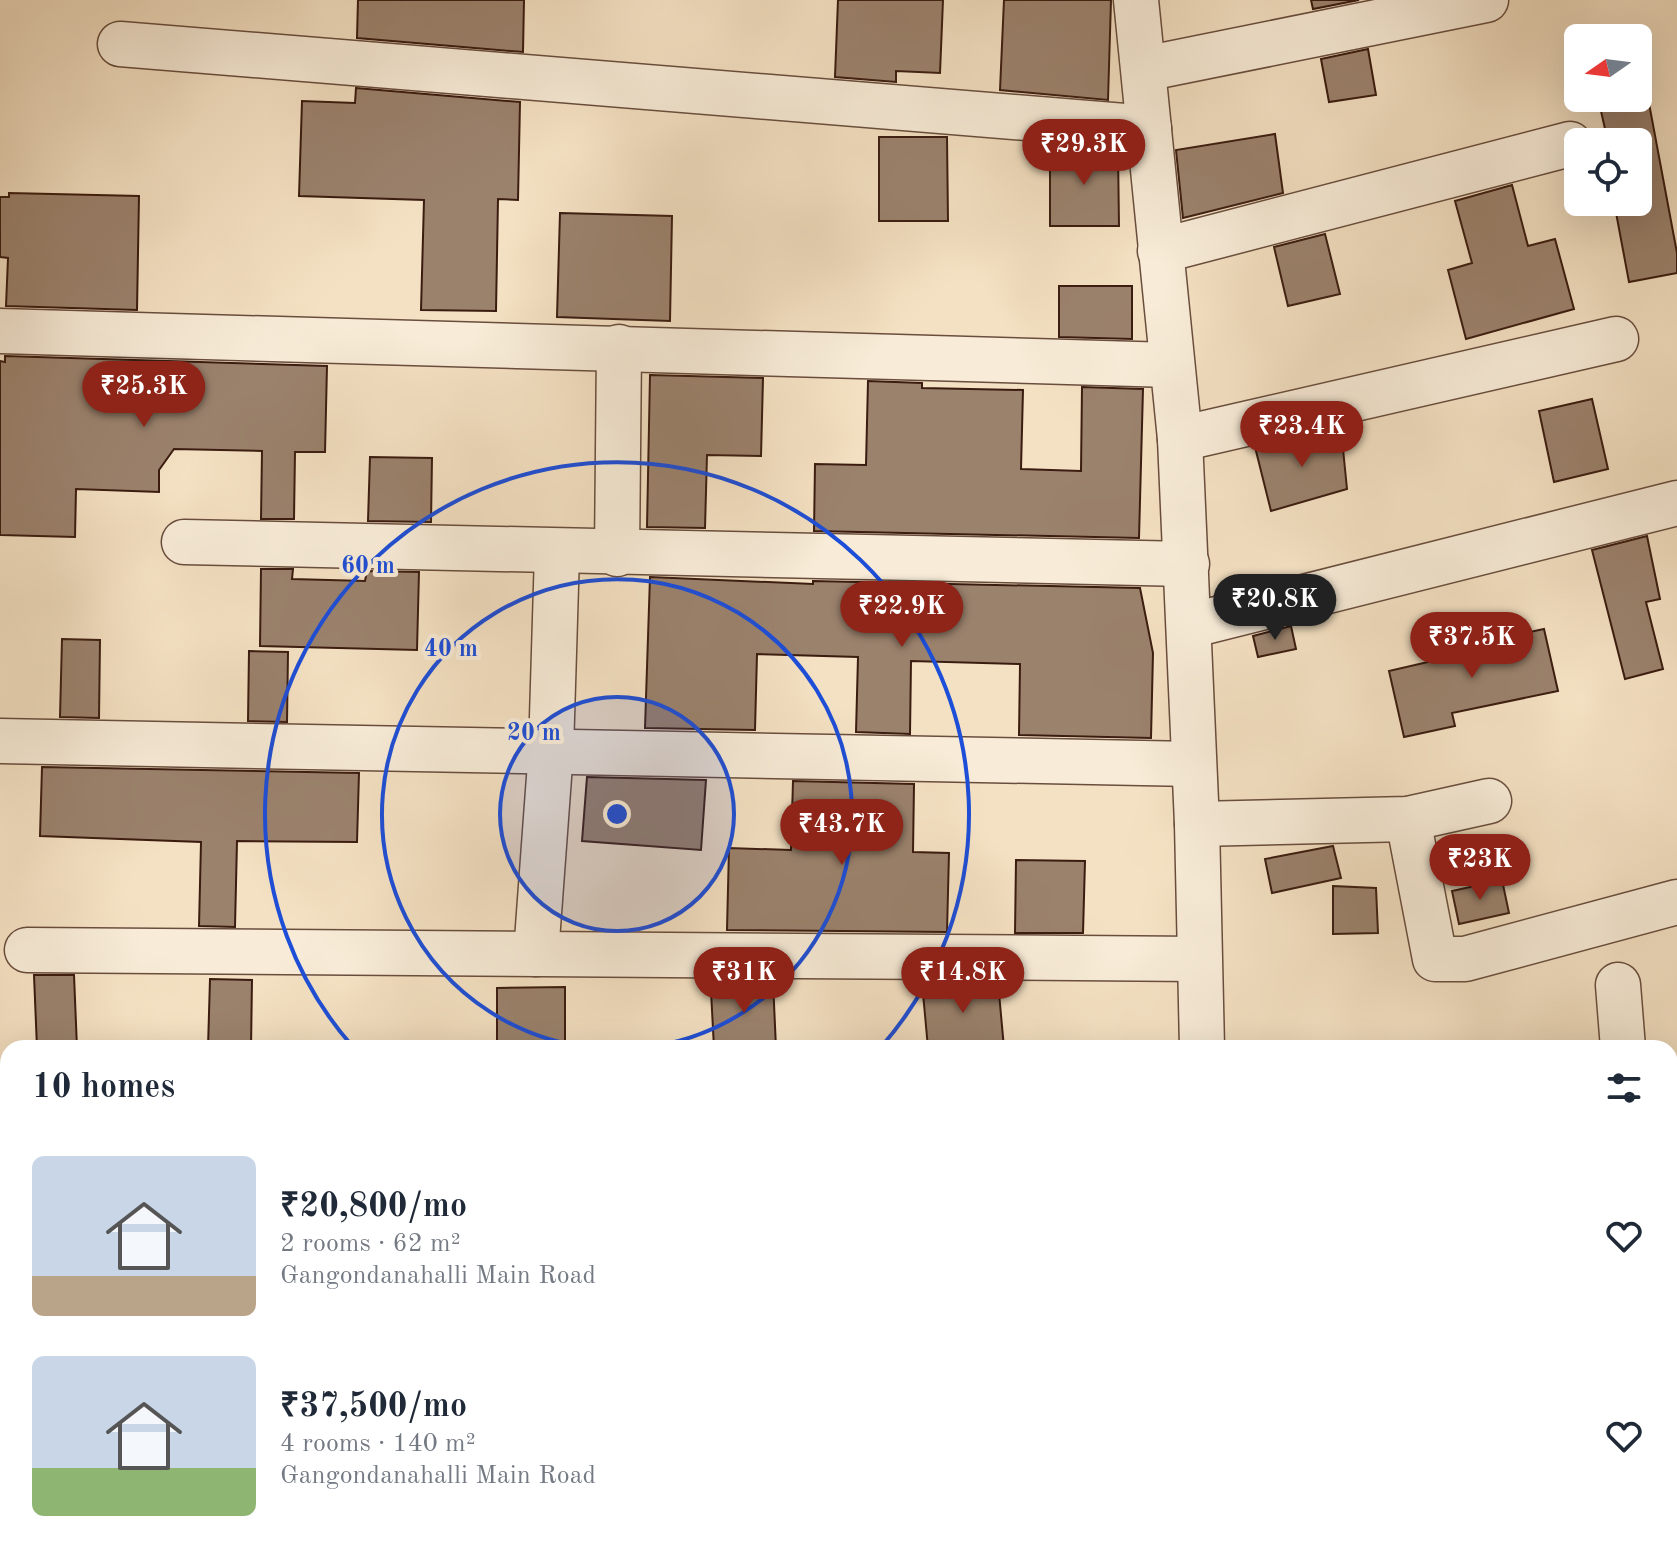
<!DOCTYPE html>
<html lang="en">
<head>
<meta charset="utf-8">
<style>
	:root { --surface:#fff; --page:#f2f2f3; --text:#1f2937; --muted:#747a83; --accent:#8f2418 }
	body { margin:0; font-family:"Old Standard TT",serif; background:var(--page); color:var(--text); height:100vh; display:flex; flex-direction:column; font-size:30px; white-space:nowrap }
	* { box-sizing:border-box; margin:0 }
	p { font-size:26px; color:var(--muted) }
	.icon { flex:none; width:44px; height:44px; fill:none; stroke:currentColor; stroke-width:2; stroke-linecap:round; stroke-linejoin:round }
	.map { position:relative; flex:1; overflow:hidden }
	.panel { position:absolute; left:0px; top:1040px; width:1678px; height:512px; display:flex; flex-direction:column; background:var(--surface); border-radius:24px 24px 0 0; box-shadow:0 8px 32px #0002 }
	.panel>* { flex:none }
	.needle { width:52px; rotate:256deg }
	.tools { position:absolute; left:1564px; top:24px; display:grid; gap:16px }
	.tools a { display:grid; place-items:center; width:88px; height:88px; border-radius:12px; background:var(--surface); box-shadow:0 8px 32px #0002; font-size:40px }
	.price { position:absolute; translate:-50% -68px; padding:0 18px; border-radius:28px; background:var(--accent); color:#fff; font-size:26px; line-height:52px; filter:drop-shadow(0 2px 4px #0008) }
	.price::after { content:''; position:absolute; left:50%; top:48px; width:24px; height:18px; margin-left:-12px; background:inherit; clip-path:polygon(0 0,100% 0,50% 100%) }
	.price.current { background:#222; color:#fff }
	ul { padding:0; list-style:none }
	li { display:flex; align-items:center; gap:24px; height:200px; padding:0 32px }
	li span { display:grid; place-items:center; flex:none; width:224px; height:160px; border-radius:12px; color:#555 }
	li>.icon { margin-inline-start:auto }
	span .icon { width:96px; height:96px; fill:#fffc; stroke-width:1 }
	li b { font-size:34px }
	h2 { display:flex; justify-content:space-between; align-items:center; height:96px; padding:0 32px; font-size:34px }
	.map>svg:first-child { display:block }
</style>
</head>
<body>
<div class="map">
<svg width="1677" height="1552" viewBox="0 0 1677 1552">
	<rect width="100%" height="100%" fill="#f4e1c3"/>
	<filter id="stains"><feTurbulence type="fractalNoise" baseFrequency=".0025" numOctaves="4"/><feColorMatrix values="0 0 0 0 .2 0 0 0 0 .09 0 0 0 0 .02 0 0 0 .5 -.17"/></filter>
	<radialGradient id="worn" r=".72"><stop offset=".6" stop-color="#630" stop-opacity="0"/><stop offset="1" stop-color="#630" stop-opacity=".3"/></radialGradient>
	<!-- building -->
	<g fill="#9b826d" stroke="#3b1c10" stroke-width="2">
		<polygon points="358,0 524,0 523,52 357,38"/>
		<polygon points="838,0 943,0 940,73 896,71 896,82 835,77"/>
		<polygon points="1004,0 1111,0 1108,100 1000,90"/>
		<polygon points="1311,0 1359,0 1313,9"/>
		<polygon points="1368,49 1376,95 1329,102 1321,59"/>
		<polygon points="356,88 520,102 518,200 498,199 496,311 421,310 424,200 299,196 302,101 355,103"/>
		<polygon points="1598,98 1648,98 1677,253 1677,273 1629,282 1614,202 1638,202 1638,142 1608,142"/>
		<polygon points="1275,134 1283,193 1183,218 1176,150"/>
		<polygon points="879,137 947,137 948,221 879,221"/>
		<polygon points="1050,145 1118,151 1119,226 1050,226"/>
		<polygon points="1512,185 1528,246 1555,239 1574,309 1466,339 1448,270 1472,263 1455,201"/>
		<polygon points="9,193 139,196 137,310 6,306 8,258 0,257 0,197 9,197"/>
		<polygon points="560,213 672,216 670,321 557,317"/>
		<polygon points="1325,234 1340,294 1288,306 1274,247"/>
		<polygon points="1059,286 1132,286 1132,339 1059,337"/>
		<polygon points="5,356 327,366 325,452 295,452 294,519 261,519 262,451 174,449 159,470 159,492 76,489 75,537 0,535 0,361 5,362"/>
		<polygon points="650,375 763,378 761,456 707,455 705,528 647,527"/>
		<polygon points="868,381 922,383 922,388 1023,390 1021,469 1081,471 1082,387 1143,389 1139,538 814,531 815,464 866,465"/>
		<polygon points="1592,399 1608,469 1554,482 1539,411"/>
		<polygon points="1335,429 1339,450 1343,449 1347,489 1271,511 1255,447"/>
		<polygon points="370,457 432,458 431,522 368,521"/>
		<polygon points="1647,536 1660,599 1646,602 1663,669 1625,679 1592,550"/>
		<polygon points="261,569 293,569 292,579 365,581 367,571 419,572 417,650 260,646"/>
		<polygon points="650,577 813,584 813,581 1140,588 1153,653 1151,738 1019,735 1020,664 911,661 910,734 856,732 858,657 757,654 755,730 645,728"/>
		<polygon points="1291,626 1296,649 1258,657 1253,636"/>
		<polygon points="1544,629 1558,691 1452,713 1455,726 1404,737 1389,671 1428,662 1427,654"/>
		<polygon points="62,639 100,640 99,718 60,717"/>
		<polygon points="249,651 288,652 287,722 248,721"/>
		<polygon points="42,767 359,773 357,842 237,841 235,927 199,926 201,842 40,836"/>
		<polygon points="587,777 706,780 701,850 582,841"/>
		<polygon points="793,781 914,784 913,852 949,853 947,932 727,930 729,848 791,850"/>
		<polygon points="1333,846 1341,878 1272,893 1265,859"/>
		<polygon points="1016,860 1085,861 1083,933 1015,933"/>
		<polygon points="1502,880 1509,913 1459,924 1452,891"/>
		<polygon points="1333,886 1376,888 1378,933 1333,934"/>
		<polygon points="34,975 74,975 77,1048 37,1048"/>
		<polygon points="210,979 252,980 251,1048 208,1048"/>
		<polygon points="726,980 773,981 776,1048 714,1048 711,991 725,990"/>
		<polygon points="922,982 998,982 1004,1048 928,1048"/>
		<polygon points="565,987 565,1048 497,1048 497,988"/>
	</g>
	<g fill="none" stroke-linecap="round" stroke-linejoin="round">
		<!-- minor casing -->
		<g stroke="#694d3d" stroke-width="47">
			<g id="minor">
				<polyline points="1136,0 1180,439 1197,824 1202,1048"/>
				<polyline points="120,44 1149,128"/>
				<polyline points="1144,69 1486,0"/>
				<polyline points="1160,251 1570,144"/>
				<polyline points="0,331 1171,365"/>
				<polyline points="1180,439 1616,339"/>
				<polyline points="184,542 1187,564"/>
				<polyline points="617,554 619,347"/>
				<polyline points="1189,626 1677,503"/>
				<polyline points="0,741 1193,764"/>
				<polyline points="1408,819 1435,959 1465,959 1677,902"/>
				<polyline points="1197,824 1408,819 1489,801"/>
				<polyline points="27,950 1198,959"/>
				<polyline points="536,954 551,750 557,553"/>
				<polyline points="1618,985 1623,1048"/>
				<polyline points="1670,1429 1677,1429"/>
				<polyline points="80,1544 81,1552"/>
				<polyline points="1232,1544 1232,1552"/>
				<polyline points="1651,1544 1651,1552"/>
			</g>
		</g>
		<!-- minor -->
		<use href="#minor" stroke="#f8ecd8" stroke-width="44"/>
	</g>
	<!-- distance rings -->
	<circle cx="617" cy="814" r="117" fill="#1d4ed8" fill-opacity=".12"/>
	<g fill="none" stroke="#1d4ed8" stroke-width="4">
		<circle cx="617" cy="814" r="117"/>
		<path d="M594 1048A235 235 0 1 1 640 1048"/>
		<path d="M353 1047A352 352 0 1 1 881 1047"/>
	</g>
	<circle cx="617" cy="814" r="12" fill="#1d4ed8" stroke="#f8ecd8" stroke-width="4"/>
	<g font-size="24" text-anchor="middle" font-weight="bold" fill="#1d4ed8" stroke="#f8ecd8" stroke-width="8" stroke-linejoin="round" paint-order="stroke">
		<text x="368" y="573">60 m</text>
		<text x="451" y="656">40 m</text>
		<text x="534" y="740">20 m</text>
	</g>
	<rect width="100%" height="100%" filter="url(#stains)"/>
	<rect width="100%" height="100%" fill="url(#worn)"/>
</svg>
<div class="tools">
<a><svg class="needle" viewBox="-14 -14 28 28"><path d="M0-13l5 13h-10z" fill="#e53935"/><path d="M0 13l5-13h-10z" fill="#747a83"/></svg></a>
<a><svg class="icon" aria-label="locate" viewBox="0 0 24 24"><circle cx="12" cy="12" r="6"/><path d="M12 2v4M12 18v4M2 12h4M18 12h4"/></svg></a>
</div>
<b class="price" style="left:1084px;top:187px">₹29.3K</b>
<b class="price" style="left:144px;top:429px">₹25.3K</b>
<b class="price" style="left:1302px;top:469px">₹23.4K</b>
<b class="price current" style="left:1275px;top:642px">₹20.8K</b>
<b class="price" style="left:902px;top:649px">₹22.9K</b>
<b class="price" style="left:1472px;top:680px">₹37.5K</b>
<b class="price" style="left:842px;top:867px">₹43.7K</b>
<b class="price" style="left:1480px;top:902px">₹23K</b>
<b class="price" style="left:744px;top:1015px">₹31K</b>
<b class="price" style="left:963px;top:1015px">₹14.8K</b>
<section class="panel">
<h2>10 homes<svg class="icon" aria-label="filters" viewBox="0 0 24 24"><path d="M4 7h16M4 17h16"/><circle cx="9" cy="7" r="2"/><circle cx="15" cy="17" r="2"/></svg></h2>
<ul>
<li><span style="background:linear-gradient(#c9d6e8 75%,#b9a48a 0)"><svg class="icon" aria-label="home" viewBox="0 0 24 24"><path d="M3 11l9-7 9 7M6 9v11h12V9"/></svg></span><div><b>₹20,800/mo</b><p>2 rooms · 62 m²</p><p>Gangondanahalli Main Road</p></div><svg class="icon" aria-label="heart" viewBox="0 0 24 24"><path d="M12 20l-8-8c-3-5 5-10 8-4 3-6 11-1 8 4z"/></svg></li>
<li><span style="background:linear-gradient(#c9d6e8 70%,#8fb573 0)"><svg class="icon" aria-label="home" viewBox="0 0 24 24"><path d="M3 11l9-7 9 7M6 9v11h12V9"/></svg></span><div><b>₹37,500/mo</b><p>4 rooms · 140 m²</p><p>Gangondanahalli Main Road</p></div><svg class="icon" aria-label="heart" viewBox="0 0 24 24"><path d="M12 20l-8-8c-3-5 5-10 8-4 3-6 11-1 8 4z"/></svg></li>
</ul>
</section>
</div>
</body>
</html>
